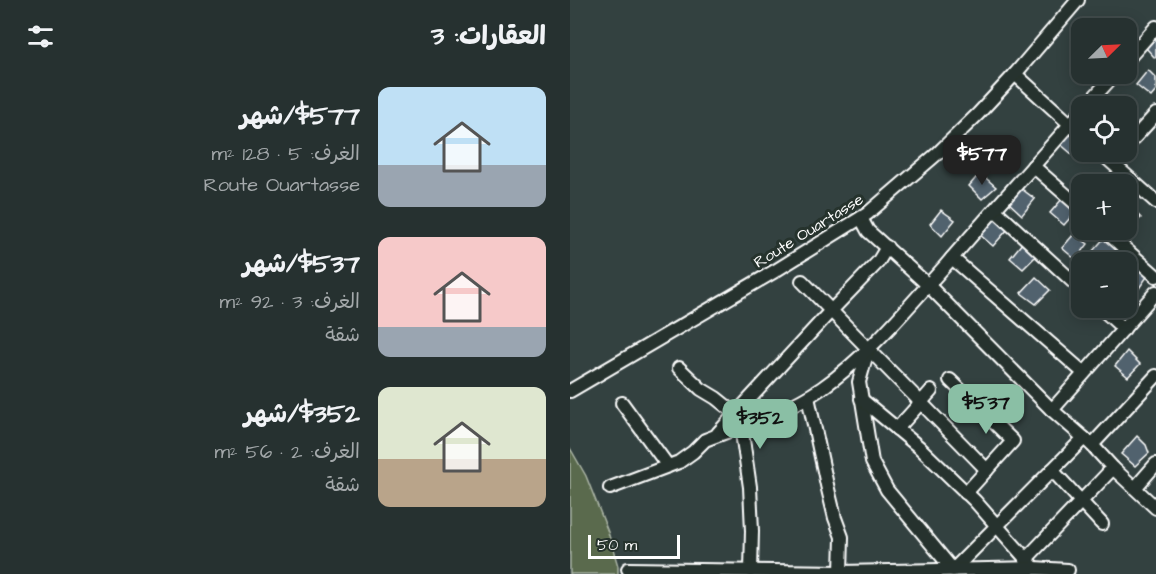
<!DOCTYPE html>
<html lang="ar">
<head>
<meta charset="utf-8">
<style>
	:root { --surface:#263130; --page:#2e3938; --text:#f1f3f6; --muted:#a4a9ab; --line:#424c4c; --accent:#8abfa5 }
	body { margin:0; font-family:"Architects Daughter","Playpen Sans Arabic",sans-serif; background:var(--page); color:var(--text); direction:rtl; height:100vh; display:flex; flex-direction:column; font-size:22px; white-space:nowrap }
	* { box-sizing:border-box; margin:0 }
	p { font-size:20px; color:var(--muted) }
	.icon { flex:none; width:33px; height:33px; fill:none; stroke:currentColor; stroke-width:2; stroke-linecap:round; stroke-linejoin:round }
	.map { position:relative; flex:1; overflow:hidden; direction:ltr }
	.details { display:flex; flex-direction:column; background:var(--surface); width:570px }
	.details>* { flex:none }
	.needle { width:39px; rotate:66deg }
	.controls { position:absolute; left:501px; top:18px; display:grid; gap:12px }
	.controls a { display:grid; place-items:center; width:66px; height:66px; border-radius:12px; background:var(--surface); box-shadow:0 3px 15px #0003,0 0 0 2px var(--line); font-size:30px }
	.scale { position:absolute; left:18px; bottom:15px; width:92px; box-sizing:border-box; padding-left:6px; border:3px solid #fff; border-top:0; font-size:16px; line-height:21px; white-space:nowrap; color:#fff; -webkit-text-stroke:4px #26332d; paint-order:stroke }
	.price { position:absolute; translate:-50% -51px; padding:0 14px; border-radius:12px; background:var(--accent); color:#111; font-size:20px; line-height:39px; filter:drop-shadow(0 2px 3px #0008) }
	.price::after { content:''; position:absolute; left:50%; top:36px; width:18px; height:14px; margin-left:-9px; background:inherit; clip-path:polygon(0 0,100% 0,50% 100%) }
	.price.active { background:#222; color:#fff }
	ul { padding:0; list-style:none }
	li { display:flex; align-items:center; gap:18px; height:150px; padding:0 24px }
	li span { display:grid; place-items:center; flex:none; width:168px; height:120px; border-radius:12px; color:#555 }
	li>.icon { margin-inline-start:auto }
	span .icon { width:72px; height:72px; fill:#fffc; stroke-width:1 }
	li b { font-size:26px }
	h2 { display:flex; justify-content:space-between; align-items:center; height:72px; padding:0 24px; font-size:26px }
	main { display:flex; flex:1; min-height:0 }
	.map>svg:first-child { display:block }
</style>
</head>
<body>
<main>
<div class="map">
<svg width="586" height="574" viewBox="0 0 586 574">
	<rect width="100%" height="100%" fill="#334140"/>
	<filter id="ink" filterUnits="userSpaceOnUse"><feTurbulence type="fractalNoise" baseFrequency=".0167" numOctaves="2"/><feDisplacementMap in="SourceGraphic" scale="12" xChannelSelector="R" yChannelSelector="G"/><feConvolveMatrix kernelMatrix="1 2 1 2 8 2 1 2 1" color-interpolation-filters="sRGB"/></filter>
	<g filter="url(#ink)">
		<!-- green -->
		<polygon fill="#5a6b4e" stroke="#acb5a6" stroke-width="1.5" points="0,448 16,476 38,532 48,566 48,574 0,574"/>
		<!-- building -->
		<g fill="#51626e" stroke="#fff" stroke-width="1.5">
			<polygon points="586,36 586,57 585,58 576,48"/>
			<polygon points="578,70 586,78 586,91 581,97 566,85"/>
			<polygon points="501,130 512,139 512,147 503,155 489,143"/>
			<polygon points="410,173 426,187 412,199 399,186"/>
			<polygon points="527,175 537,184 519,184"/>
			<polygon points="449,187 465,199 452,215 437,201"/>
			<polygon points="492,199 506,211 494,225 480,213"/>
			<polygon points="556,203 571,218 556,230"/>
			<polygon points="371,210 385,220 372,236 360,224"/>
			<polygon points="424,218 438,229 423,246 409,234"/>
			<polygon points="504,234 518,244 506,260 492,248"/>
			<polygon points="537,235 560,258 555,262 533,262 522,252"/>
			<polygon points="453,242 468,254 453,269 440,258"/>
			<polygon points="563,262 579,274 567,291 556,281 556,270"/>
			<polygon points="466,277 480,290 466,304 451,293"/>
			<polygon points="557,351 570,364 558,377 545,366"/>
			<polygon points="567,436 576,445 579,453 565,466 551,454"/>
		</g>
		<g fill="none" stroke-linecap="round" stroke-linejoin="round">
			<!-- minor casing -->
			<g stroke="#fff" stroke-width="16">
				<g id="minor">
					<polyline points="556,61 586,27"/>
					<polyline points="445,74 512,135"/>
					<polyline points="516,106 545,74"/>
					<polyline points="556,147 586,114"/>
					<polyline points="530,152 586,202"/>
					<polyline points="463,166 512,209"/>
					<polyline points="425,210 512,290"/>
					<polyline points="291,218 298,231 358,285 482,410 522,445 543,468 586,508"/>
					<polyline points="534,230 586,276"/>
					<polyline points="382,258 514,373"/>
					<polyline points="232,281 417,470"/>
					<polyline points="531,308 554,329"/>
					<polyline points="298,350 289,382 302,462 317,490 383,570 514,438"/>
					<polyline points="109,368 131,389 146,398 166,414 171,426 180,487 182,531 181,571"/>
					<polyline points="380,380 443,441 396,493"/>
					<polyline points="0,391 205,271 297,214 368,153 408,114 445,74 508,0"/>
					<polyline points="238,397 257,485 265,518 272,537 271,572"/>
					<polyline points="291,399 349,447 405,501 464,568"/>
					<polyline points="52,403 98,466"/>
					<polyline points="482,410 586,292"/>
					<polyline points="327,429 361,391"/>
					<polyline points="148,433 257,315 308,262 317,247"/>
					<polyline points="522,445 586,376"/>
					<polyline points="482,470 532,524"/>
					<path d="M40 488 109 462 123 452 135 440C174 425 217 412 252 388 299 355 337 308 375 266 420 214 466 163 512 111"/>
					<polyline points="565,488 586,464"/>
					<polyline points="456,559 543,468"/>
					<polyline points="58,569 271,572 464,568 498,570"/>
				</g>
			</g>
			<!-- minor -->
			<use href="#minor" stroke="#26332d" stroke-width="12"/>
		</g>
	</g>
	<g text-anchor="middle" stroke-width="6" stroke-linejoin="round" paint-order="stroke">
		<!-- street labels -->
		<g font-size="16" fill="#fff" stroke="#26332d">
			<text transform="translate(238 230) rotate(-32)" y="6">Route Ouartasse</text>
		</g>
	</g>
</svg>
<div class="controls">
<a><svg class="needle" viewBox="-14 -14 28 28"><path d="M0-13l5 13h-10z" fill="#e53935"/><path d="M0 13l5-13h-10z" fill="#a4a9ab"/></svg></a>
<a><svg class="icon" aria-label="locate" viewBox="0 0 24 24"><circle cx="12" cy="12" r="6"/><path d="M12 2v4M12 18v4M2 12h4M18 12h4"/></svg></a>
<a>+</a>
<a>−</a>
</div>
<div class="scale">50 m</div>
<b class="price active" style="left:412px;top:186px">$577</b>
<b class="price" style="left:416px;top:435px">$537</b>
<b class="price" style="left:190px;top:450px">$352</b>
</div>
<section class="details">
<h2>العقارات: 3<svg class="icon" aria-label="filters" viewBox="0 0 24 24"><path d="M4 7h16M4 17h16"/><circle cx="9" cy="7" r="2"/><circle cx="15" cy="17" r="2"/></svg></h2>
<ul>
<li><span style="background:linear-gradient(#bfe0f5 65%,#9aa5b1 0)"><svg class="icon" aria-label="home" viewBox="0 0 24 24"><path d="M3 11l9-7 9 7M6 9v11h12V9"/></svg></span><div><b>$577/شهر</b><p>الغرف: 5 · 128 m²</p><p>Route Ouartasse</p></div></li>
<li><span style="background:linear-gradient(#f6c9c9 75%,#9aa5b1 0)"><svg class="icon" aria-label="home" viewBox="0 0 24 24"><path d="M3 11l9-7 9 7M6 9v11h12V9"/></svg></span><div><b>$537/شهر</b><p>الغرف: 3 · 92 m²</p><p>شقة</p></div></li>
<li><span style="background:linear-gradient(#dfe7d0 60%,#b9a48a 0)"><svg class="icon" aria-label="home" viewBox="0 0 24 24"><path d="M3 11l9-7 9 7M6 9v11h12V9"/></svg></span><div><b>$352/شهر</b><p>الغرف: 2 · 56 m²</p><p>شقة</p></div></li>
</ul>
</section>
</main>
</body>
</html>
